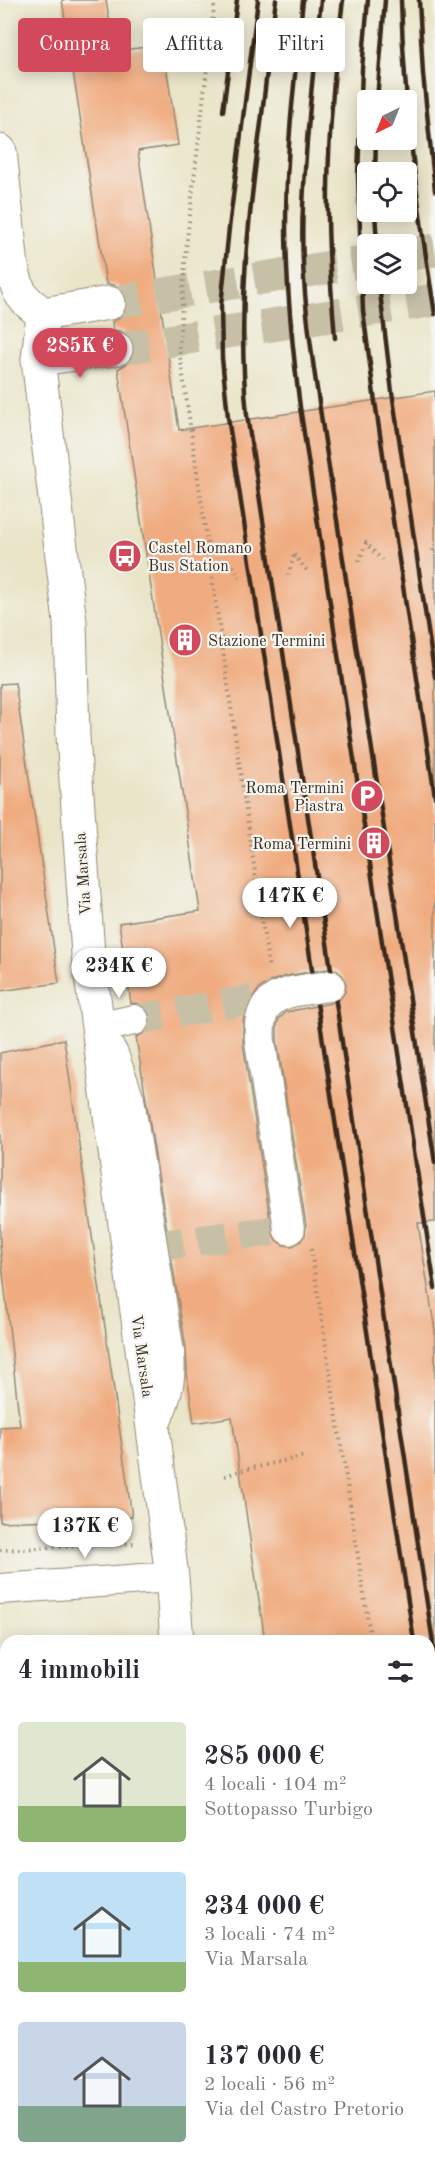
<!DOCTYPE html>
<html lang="it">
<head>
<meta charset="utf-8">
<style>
	:root { --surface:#fff; --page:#f2f2f3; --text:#2b2b33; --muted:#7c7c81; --accent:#d1495b }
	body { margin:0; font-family:"Old Standard TT",serif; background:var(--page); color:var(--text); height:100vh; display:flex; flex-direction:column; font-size:22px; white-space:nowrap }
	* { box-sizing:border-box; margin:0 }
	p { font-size:20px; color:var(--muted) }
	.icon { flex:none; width:33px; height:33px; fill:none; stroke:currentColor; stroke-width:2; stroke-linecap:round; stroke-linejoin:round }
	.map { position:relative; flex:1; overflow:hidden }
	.drawer { position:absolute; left:0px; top:1635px; width:435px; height:534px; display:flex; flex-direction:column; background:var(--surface); border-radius:18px 18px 0 0; box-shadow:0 3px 15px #0003 }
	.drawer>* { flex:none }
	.banner { position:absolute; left:18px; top:18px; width:399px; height:54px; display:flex; gap:12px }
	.needle { width:39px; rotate:223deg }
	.tools { position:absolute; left:357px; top:90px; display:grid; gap:12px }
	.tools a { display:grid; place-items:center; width:60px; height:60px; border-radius:6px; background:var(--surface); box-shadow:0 3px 15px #0003; font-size:30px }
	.price { position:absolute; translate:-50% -51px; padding:0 14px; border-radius:21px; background:#fff; color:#222; font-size:20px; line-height:39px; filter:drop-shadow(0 2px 3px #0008) }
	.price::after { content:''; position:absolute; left:50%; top:36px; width:18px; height:14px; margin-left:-9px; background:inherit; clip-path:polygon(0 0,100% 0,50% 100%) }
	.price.active { background:var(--accent); color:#fff }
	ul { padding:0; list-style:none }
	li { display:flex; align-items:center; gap:18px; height:150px; padding:0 18px }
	li span { display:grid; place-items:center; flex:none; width:168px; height:120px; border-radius:6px; color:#555 }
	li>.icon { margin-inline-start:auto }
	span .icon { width:72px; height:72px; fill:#fffc; stroke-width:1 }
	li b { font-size:26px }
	h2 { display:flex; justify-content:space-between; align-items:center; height:72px; padding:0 18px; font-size:26px }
	.pill { padding:0 21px; border-radius:6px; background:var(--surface); box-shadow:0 3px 15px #0003; font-size:21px; line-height:54px }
	.pill.active { background:var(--accent); color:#fff }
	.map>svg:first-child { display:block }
</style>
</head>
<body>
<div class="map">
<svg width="435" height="2169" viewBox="0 0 435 2169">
	<rect width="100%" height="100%" fill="#f6f6f2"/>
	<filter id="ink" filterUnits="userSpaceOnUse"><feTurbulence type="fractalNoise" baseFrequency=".0167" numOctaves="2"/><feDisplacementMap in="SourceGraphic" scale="12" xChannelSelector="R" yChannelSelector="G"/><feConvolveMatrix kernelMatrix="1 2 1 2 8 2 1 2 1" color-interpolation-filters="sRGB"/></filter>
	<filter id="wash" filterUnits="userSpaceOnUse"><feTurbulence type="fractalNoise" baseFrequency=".008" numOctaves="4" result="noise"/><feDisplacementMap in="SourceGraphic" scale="24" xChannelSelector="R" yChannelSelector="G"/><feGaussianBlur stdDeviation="1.35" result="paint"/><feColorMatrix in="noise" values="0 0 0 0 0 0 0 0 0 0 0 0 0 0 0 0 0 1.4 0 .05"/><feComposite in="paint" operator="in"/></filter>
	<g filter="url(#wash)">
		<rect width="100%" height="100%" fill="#eae5c9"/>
		<g id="blocks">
			<!-- building -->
			<g fill="#f0ac80" fill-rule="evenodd">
				<path d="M62 0H106L114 51 163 45 178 145 138 151 179 430 435 391V1222L418 1223 435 1331V1641H265L232 1417 194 1423 187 1374 186 1349 136 1037 146 1032 150 1026 151 1017 146 1008 140 1004 131 1003 119 923 200 911 118 369 128 363 133 357 134 346 130 337 124 332 113 330 112 322 121 317 126 310 128 301 123 291 115 285 106 284ZM327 969 336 970 343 976 346 984 345 992 340 999 331 1003 286 1012 279 1019 277 1026V1040L306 1226 305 1235 300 1242 292 1246 283 1245 276 1240 272 1232 243 1043V1020L249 1002 259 989 269 982 286 976Z"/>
				<polygon points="15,683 59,983 0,991 0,684"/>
				<polygon points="64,1039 132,1517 0,1522 0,1427 20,1426 0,1246 0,1053"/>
			</g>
		</g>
	</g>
	<g filter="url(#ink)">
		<use href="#blocks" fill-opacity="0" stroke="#928874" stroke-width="1.5"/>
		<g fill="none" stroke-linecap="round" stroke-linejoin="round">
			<!-- minor-tunnel -->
			<g stroke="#c7c0a7" stroke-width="30" stroke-dasharray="30 15" stroke-linecap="butt">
				<polyline points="134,1020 272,996"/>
				<polyline points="153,1246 289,1229"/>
			</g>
			<!-- major-tunnel -->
			<g stroke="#c7c0a7" stroke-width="33" stroke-dasharray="33 16" stroke-linecap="butt">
				<polyline points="406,255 435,250"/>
				<polyline points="109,303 368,261"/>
				<polyline points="116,349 435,300"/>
			</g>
			<!-- minor casing -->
			<g stroke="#928874" stroke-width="32">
				<g id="minor">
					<path d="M134 1020 97 1028 113 1054 129 1099 169 1352C172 1383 165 1400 153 1429"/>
					<polyline points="0,1589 172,1577"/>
					<polyline points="0,2037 6,2037"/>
				</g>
			</g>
			<!-- major casing -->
			<g stroke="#928874" stroke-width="35">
				<g id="major">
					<path d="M0 151 12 267C19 295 20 297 43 314L38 359 70 622 73 736 88 954 153 1429 172 1577 177 1641"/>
					<polyline points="43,314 109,303"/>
					<polyline points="38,359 116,349"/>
					<polyline points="244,2163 245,2169"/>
				</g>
			</g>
			<!-- path -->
			<g stroke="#928874" stroke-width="4" stroke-dasharray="1.5 4.5" stroke-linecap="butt">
				<polyline points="215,0 186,248 179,348 269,969"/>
				<polyline points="433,551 435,545"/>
				<polyline points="294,555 309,573"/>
				<polyline points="359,561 366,543 382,560"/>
				<polyline points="233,566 241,581"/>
				<polyline points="288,575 294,556"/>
				<polyline points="311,1249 371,1641"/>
				<polyline points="225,1476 240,1471 305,1456"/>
				<polyline points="0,1550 137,1543"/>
				<polyline points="429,2019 435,2058"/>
			</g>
			<!-- minor -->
			<use href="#minor" stroke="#fff" stroke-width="30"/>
			<!-- major -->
			<use href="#major" stroke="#fff" stroke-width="33"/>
			<!-- rail -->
			<g stroke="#3b2a1e" stroke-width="4.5">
				<polyline points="258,0 229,228 221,306 222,358 228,417 414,1641"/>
				<path d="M276 0C270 41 266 82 261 123 248 220 237 316 247 415L435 1656"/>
				<path d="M303 0C295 74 286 149 286 224 286 285 292 346 300 407L435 1288"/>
				<path d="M321 0C313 69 306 137 303 206 300 263 307 321 315 376L435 1163"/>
				<polyline points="368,0 362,69 358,175 363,311 374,395 435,797"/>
				<path d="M401 0C404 106 418 210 435 314"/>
				<polyline points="419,0 423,74 435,191"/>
				<polyline points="377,100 385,0"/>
				<polyline points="223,111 237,0"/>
				<polyline points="375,172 376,140"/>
				<polyline points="375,212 377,244"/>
				<polyline points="379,284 392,392 435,677"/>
				<path d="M335 338C331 288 327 238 328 187 329 124 335 62 343 0"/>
				<polyline points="429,1739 435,1778"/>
			</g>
			<!-- minor-bridge casing -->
			<g stroke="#928874" stroke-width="32" stroke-linecap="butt">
				<path id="minor-bridge" d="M289 1229 260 1041C255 990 291 992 329 986"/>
			</g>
			<!-- minor-bridge -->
			<use href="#minor-bridge" stroke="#fff" stroke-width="30"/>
		</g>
	</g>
	<!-- icons -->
	<defs>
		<g id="bus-disc" transform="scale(1.725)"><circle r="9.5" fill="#d1495b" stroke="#f6f6f2"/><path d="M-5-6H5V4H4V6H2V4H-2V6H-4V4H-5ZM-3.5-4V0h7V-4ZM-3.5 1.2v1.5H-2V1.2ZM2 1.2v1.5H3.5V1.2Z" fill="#fff"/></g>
		<g id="building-disc" transform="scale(1.725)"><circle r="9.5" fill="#d1495b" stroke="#f6f6f2"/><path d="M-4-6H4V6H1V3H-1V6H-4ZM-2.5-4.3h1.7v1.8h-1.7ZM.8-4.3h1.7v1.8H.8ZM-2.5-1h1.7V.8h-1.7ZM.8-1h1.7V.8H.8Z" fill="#fff"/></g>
		<g id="parking-disc" transform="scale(1.725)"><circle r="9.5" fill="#d1495b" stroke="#f6f6f2"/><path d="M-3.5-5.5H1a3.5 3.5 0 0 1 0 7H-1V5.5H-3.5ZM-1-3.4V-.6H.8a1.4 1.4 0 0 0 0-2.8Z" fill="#fff"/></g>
	</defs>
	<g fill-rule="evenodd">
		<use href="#bus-disc" x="125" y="556"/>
		<use href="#building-disc" x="185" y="640"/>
		<use href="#parking-disc" x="367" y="796"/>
		<use href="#building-disc" x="374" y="843"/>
	</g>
	<g text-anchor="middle" stroke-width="4.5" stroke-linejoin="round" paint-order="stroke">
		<!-- poi labels -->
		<g font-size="16" fill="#3b2a1e" stroke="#f6f6f2" text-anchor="start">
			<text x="148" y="553">Castel Romano<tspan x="148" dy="18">Bus Station</tspan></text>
			<text x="208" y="646">Stazione Termini</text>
			<text x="344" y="793" text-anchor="end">Roma Termini<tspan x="344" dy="18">Piastra</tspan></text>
			<text x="351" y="849" text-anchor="end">Roma Termini</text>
		</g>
		<!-- street labels -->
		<g font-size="16" fill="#3b2a1e" stroke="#f6f6f2">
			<text transform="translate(82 874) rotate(-94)" y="6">Via Marsala</text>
			<text transform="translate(143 1356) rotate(82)" y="6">Via Marsala</text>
		</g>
	</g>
</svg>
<div class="tools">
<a><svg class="needle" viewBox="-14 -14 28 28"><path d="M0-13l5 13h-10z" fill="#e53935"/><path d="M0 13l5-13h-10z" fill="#7c7c81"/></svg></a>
<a><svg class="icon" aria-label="locate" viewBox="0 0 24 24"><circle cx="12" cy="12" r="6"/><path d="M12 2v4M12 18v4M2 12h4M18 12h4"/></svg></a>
<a><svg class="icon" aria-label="layers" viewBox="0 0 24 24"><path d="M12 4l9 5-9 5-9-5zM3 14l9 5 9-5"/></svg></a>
</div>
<b class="price active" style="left:80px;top:379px">285K €</b>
<b class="price" style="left:290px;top:929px">147K €</b>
<b class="price" style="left:119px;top:999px">234K €</b>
<b class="price" style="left:85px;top:1559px">137K €</b>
<div class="banner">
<a class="pill active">Compra</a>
<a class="pill">Affitta</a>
<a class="pill">Filtri</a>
</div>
<section class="drawer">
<h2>4 immobili<svg class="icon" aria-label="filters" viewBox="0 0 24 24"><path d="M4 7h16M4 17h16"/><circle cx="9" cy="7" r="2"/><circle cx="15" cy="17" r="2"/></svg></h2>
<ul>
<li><span style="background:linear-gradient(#dfe7d0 70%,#8fb573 0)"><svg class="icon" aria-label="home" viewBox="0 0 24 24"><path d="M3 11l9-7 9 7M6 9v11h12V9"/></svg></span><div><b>285 000 €</b><p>4 locali · 104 m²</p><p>Sottopasso Turbigo</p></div></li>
<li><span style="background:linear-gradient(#bfe0f5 75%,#8fb573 0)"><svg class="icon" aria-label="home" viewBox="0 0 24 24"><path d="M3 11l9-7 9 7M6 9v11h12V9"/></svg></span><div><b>234 000 €</b><p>3 locali · 74 m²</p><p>Via Marsala</p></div></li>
<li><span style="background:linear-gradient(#c9d6e8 70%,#7fa58c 0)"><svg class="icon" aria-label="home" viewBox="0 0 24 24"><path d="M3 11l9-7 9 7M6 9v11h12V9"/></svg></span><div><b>137 000 €</b><p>2 locali · 56 m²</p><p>Via del Castro Pretorio</p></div></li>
</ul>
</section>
</div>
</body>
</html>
